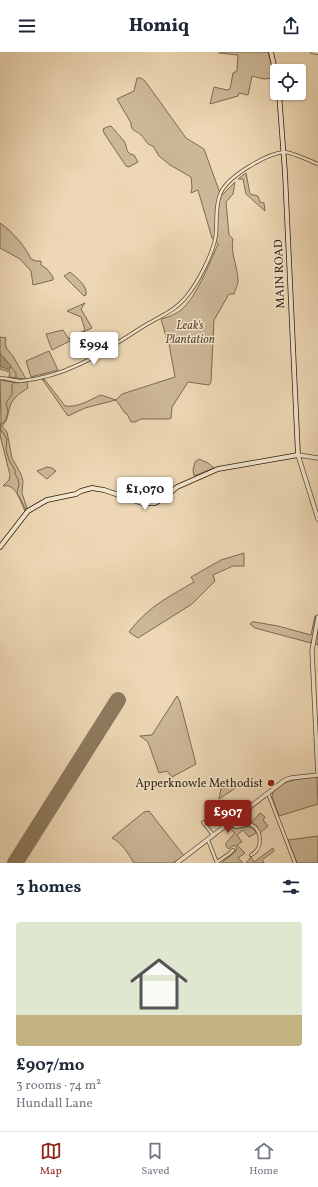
<!DOCTYPE html>
<html lang="en">
<head>
<meta charset="utf-8">
<style>
	:root { --surface:#fff; --page:#f2f2f3; --text:#1f2937; --muted:#747a83; --line:#e0e1e3; --accent:#8f2418 }
	body { margin:0; font-family:Vollkorn,serif; background:var(--page); color:var(--text); height:100vh; display:flex; flex-direction:column; font-size:15px; white-space:nowrap }
	* { box-sizing:border-box; margin:0 }
	p { font-size:13px; color:var(--muted) }
	.icon { flex:none; width:22px; height:22px; fill:none; stroke:currentColor; stroke-width:2; stroke-linecap:round; stroke-linejoin:round }
	.map { position:relative; height:811px; overflow:hidden }
	.drawer { display:flex; flex-direction:column; background:var(--surface); flex:1 }
	.drawer>* { flex:none }
	.controls { position:absolute; left:270px; top:12px; display:grid; gap:8px }
	.controls a { display:grid; place-items:center; width:36px; height:36px; border-radius:4px; background:var(--surface); box-shadow:0 1px 3px #0004; font-size:20px }
	.price { position:absolute; translate:-50% -34px; padding:0 9px; border-radius:4px; background:#fff; color:#222; font-size:13px; line-height:26px; filter:drop-shadow(0 1px 2px #0008) }
	.price::after { content:''; position:absolute; left:50%; top:24px; width:12px; height:9px; margin-left:-6px; background:inherit; clip-path:polygon(0 0,100% 0,50% 100%) }
	.price.on { background:var(--accent); color:#fff }
	ul { padding:0; list-style:none }
	li { display:grid; align-content:center; gap:8px; height:212px; padding:0 16px }
	li+li { border-top:1px solid var(--line) }
	li span { display:grid; place-items:center; height:124px; border-radius:4px; color:#555 }
	li>.icon { margin-inline-start:auto }
	span .icon { width:72px; height:72px; fill:#fffc; stroke-width:1 }
	li b { font-size:17px }
	h2 { display:flex; justify-content:space-between; align-items:center; height:48px; padding:0 16px; font-size:17px }
	header { display:flex; justify-content:space-between; align-items:center; height:52px; padding:0 16px; background:var(--surface); font-size:18px; font-weight:800 }
	.tabs { display:flex; justify-content:space-around; align-items:center; height:56px; border-top:1px solid var(--line); background:var(--surface); font-size:11px; color:var(--muted) }
	.tabs a { display:grid; justify-items:center; gap:2px }
	.tabs .on { color:var(--accent) }
	.map>svg:first-child { display:block }
</style>
</head>
<body>
<header><svg class="icon" aria-label="menu" viewBox="0 0 24 24"><path d="M4 6h16M4 12h16M4 18h16"/></svg>Homiq<svg class="icon" aria-label="share" viewBox="0 0 24 24"><path d="M12 15V3M7 8l5-5 5 5M5 13v7h14v-7"/></svg></header>
<div class="map">
<svg width="318" height="811" viewBox="0 0 318 811">
	<rect width="100%" height="100%" fill="#edd7b4"/>
	<filter id="stains"><feTurbulence type="fractalNoise" baseFrequency=".005" numOctaves="4"/><feColorMatrix values="0 0 0 0 .2 0 0 0 0 .09 0 0 0 0 .02 0 0 0 .5 -.17"/></filter>
	<radialGradient id="worn" r=".72"><stop offset=".6" stop-color="#630" stop-opacity="0"/><stop offset="1" stop-color="#630" stop-opacity=".3"/></radialGradient>
	<!-- green -->
	<g fill="#ccb797" stroke="#7c6a4f">
		<polygon points="219,0 268,0 275,26 264,27 252,24 248,43 239,41 238,44 210,52 214,35 227,38 230,37 233,21 237,19 238,3 219,1"/>
		<path d="M137 26H141L145 29 186 86 204 97 221 144 235 130 233 142 226 150 229 183 233 187C230 201 238 215 238 229 238 233 235 238 234 242H229L214 268 211 330 209 333 188 330 172 355 171 366 170 367H141L135 370H131L127 362 125 361 116 348 85 356 68 364 42 327 45 328 65 354C78 356 89 348 101 343L116 348 122 342 175 325 169 292 167 288 161 267C168 265 175 263 181 258 196 246 210 210 218 192L212 186 198 138 191 141 192 135 191 125 170 113 159 104 153 94C145 92 146 87 141 83 136 78 131 80 131 71L117 47 134 39Z"/>
		<path d="M111 74C115 79 120 84 124 89 128 95 125 102 134 103L138 110 129 115 126 114 104 81 103 77 107 75Z"/>
		<polygon points="246,121 250,142 258,144 260,150 264,151 265,159 246,142 243,127 238,127"/>
		<path d="M0 171C12 179 25 194 31 207L36 209H41V213L47 217 53 225V228L33 233 31 219 20 207 0 196Z"/>
		<path d="M70 220C77 226 88 234 86 243L84 244 64 224Z"/>
		<polygon points="85,251 81,257 92,276 83,280 91,297 87,299 85,297 76,302 70,289 52,298 46,282 63,278 69,287 85,278 81,265 67,259"/>
		<polygon points="0,285 6,286 5,292 7,297 13,304 26,327 9,325 10,320 0,317"/>
		<polygon points="49,299 58,318 31,325 26,309"/>
		<path d="M0 328 18 331 27 329 28 336C22 340 12 346 10 354 7 363 9 366 2 374L7 380 12 406 21 422 23 429 22 441 27 456 25 459C20 449 16 431 3 434L9 428 10 423 0 383 1 368Z"/>
		<polygon points="199,407 208,411 214,416 194,424 193,418 195,410"/>
		<polygon points="47,415 52,416 56,419 47,427 37,419"/>
		<path d="M244 501V514H233L213 523 215 529 192 552 138 586 129 580C149 554 167 546 194 530L191 525 221 508Z"/>
		<polygon points="315,564 316,564 314,576 318,578 318,593 311,589 311,591 255,576 250,572 252,570 255,570 278,574 311,583"/>
		<polygon points="177,644 180,650 196,712 172,725 167,719 159,721 148,690 140,684 152,683"/>
		<path d="M317 725 318 752 279 764 272 745C274 728 304 726 317 725Z"/>
		<polygon points="233,728 237,735 219,747 221,736"/>
		<path d="M149 759 184 804 173 811H134C128 801 122 791 112 786L144 760Z"/>
		<polygon points="260,761 265,765 263,768 268,774 260,781 257,774 251,771"/>
		<polygon points="248,774 254,777 256,781 249,785 243,778 237,783 242,790 237,793 245,801 238,806 243,811 221,811 235,800 237,796 235,793 231,795 229,797 226,794 226,791 235,781 230,777 231,776 240,776"/>
		<polygon points="318,784 318,811 297,811 288,788"/>
		<polygon points="273,796 274,799 262,808 264,811 246,811 251,805 254,810"/>
	</g>
	<!-- water -->
	<polygon fill="#ac9879" stroke="#79674b" points="0,301 11,314 9,318 0,314"/>
	<g fill="none" stroke-linecap="round" stroke-linejoin="round">
		<!-- stream -->
		<g stroke="#79674b" stroke-width="1">
			<polyline points="0,373 6,368 8,360 6,351 12,342 12,333 16,329 16,321 11,315"/>
			<polyline points="0,376 7,387 6,398 9,408 15,418 15,422 18,427 19,433 17,441 26,458"/>
		</g>
		<!-- runway -->
		<polyline stroke="#8d7a5e" stroke-width="16" points="15,811 118,648"/>
		<!-- minor casing -->
		<g stroke="#5d4c32" stroke-width="4">
			<g id="minor">
				<polyline points="312,0 318,1"/>
				<path d="M0 326C7 326 14 329 21 329 71 324 104 299 144 274 159 265 176 258 186 245 198 231 214 200 216 182 217 169 215 153 221 140 229 124 266 102 284 100 292 100 310 109 318 112"/>
				<polyline points="268,741 295,811"/>
				<polyline points="226,760 231,770"/>
				<polyline points="203,770 213,783"/>
				<path d="M230 771 236 775 250 772C263 778 263 797 251 803"/>
				<polyline points="208,788 217,811"/>
				<polyline points="217,810 229,802 233,798"/>
			</g>
		</g>
		<!-- tertiary casing -->
		<g stroke="#5d4c32" stroke-width="5">
			<g id="tertiary">
				<polyline points="318,406 298,403 318,467"/>
				<polyline points="177,811 285,728 291,726 318,723 312,599 318,565"/>
			</g>
		</g>
		<!-- secondary casing -->
		<g stroke="#2d1d07" stroke-width="5.5">
			<g id="secondary">
				<polyline points="271,0 277,27"/>
				<polyline points="0,495 28,459 47,448 76,442 81,439 92,436 104,438 142,451 155,451 164,446 177,435 218,417 298,403 285,121 279,41"/>
			</g>
		</g>
		<!-- minor -->
		<use href="#minor" stroke="#f3e5ce" stroke-width="2.5"/>
		<!-- tertiary -->
		<use href="#tertiary" stroke="#f3e5ce" stroke-width="3.5"/>
		<!-- secondary -->
		<use href="#secondary" stroke="#f3e5ce" stroke-width="4"/>
	</g>
	<!-- markers -->
	<circle fill="#8f2418" stroke="#f3e5ce" stroke-width="1.5" cx="271" cy="731" r="4"/>
	<g text-anchor="middle" stroke-width="3" stroke-linejoin="round" paint-order="stroke">
		<!-- street labels -->
		<g font-size="12" fill="#2d1d07" stroke="#f3e5ce">
			<text transform="translate(279 222) rotate(-92)" y="4">MAIN ROAD</text>
		</g>
		<!-- park labels -->
		<g font-size="12" font-style="italic" fill="#5d4b32" stroke="#f3e5ce">
			<text x="190" y="277">Leak's<tspan x="190" dy="14">Plantation</tspan></text>
		</g>
		<!-- poi labels -->
		<g font-size="12" fill="#2d1d07" stroke="#f3e5ce" text-anchor="end">
			<text x="263" y="735">Apperknowle Methodist</text>
		</g>
	</g>
	<rect width="100%" height="100%" filter="url(#stains)"/>
	<rect width="100%" height="100%" fill="url(#worn)"/>
</svg>
<div class="controls">
<a><svg class="icon" aria-label="locate" viewBox="0 0 24 24"><circle cx="12" cy="12" r="6"/><path d="M12 2v4M12 18v4M2 12h4M18 12h4"/></svg></a>
</div>
<b class="price" style="left:94px;top:314px">£994</b>
<b class="price" style="left:145px;top:459px">£1,070</b>
<b class="price on" style="left:228px;top:782px">£907</b>
</div>
<section class="drawer">
<h2>3 homes<svg class="icon" aria-label="filters" viewBox="0 0 24 24"><path d="M4 7h16M4 17h16"/><circle cx="9" cy="7" r="2"/><circle cx="15" cy="17" r="2"/></svg></h2>
<ul>
<li><span style="background:linear-gradient(#dfe7d0 75%,#c2b280 0)"><svg class="icon" aria-label="home" viewBox="0 0 24 24"><path d="M3 11l9-7 9 7M6 9v11h12V9"/></svg></span><div><b>£907/mo</b><p>3 rooms · 74 m²</p><p>Hundall Lane</p></div></li>
</ul>
</section>
<nav class="tabs">
<a class="on"><svg class="icon" aria-label="map" viewBox="0 0 24 24"><path d="M3 6l6-2 6 2 6-2v14l-6 2-6-2-6 2zM9 4v14M15 6v14"/></svg>Map</a>
<a><svg class="icon" aria-label="saved" viewBox="0 0 24 24"><path d="M7 4h10v16l-5-4-5 4z"/></svg>Saved</a>
<a><svg class="icon" aria-label="home" viewBox="0 0 24 24"><path d="M3 11l9-7 9 7M6 9v11h12V9"/></svg>Home</a>
</nav>
</body>
</html>
